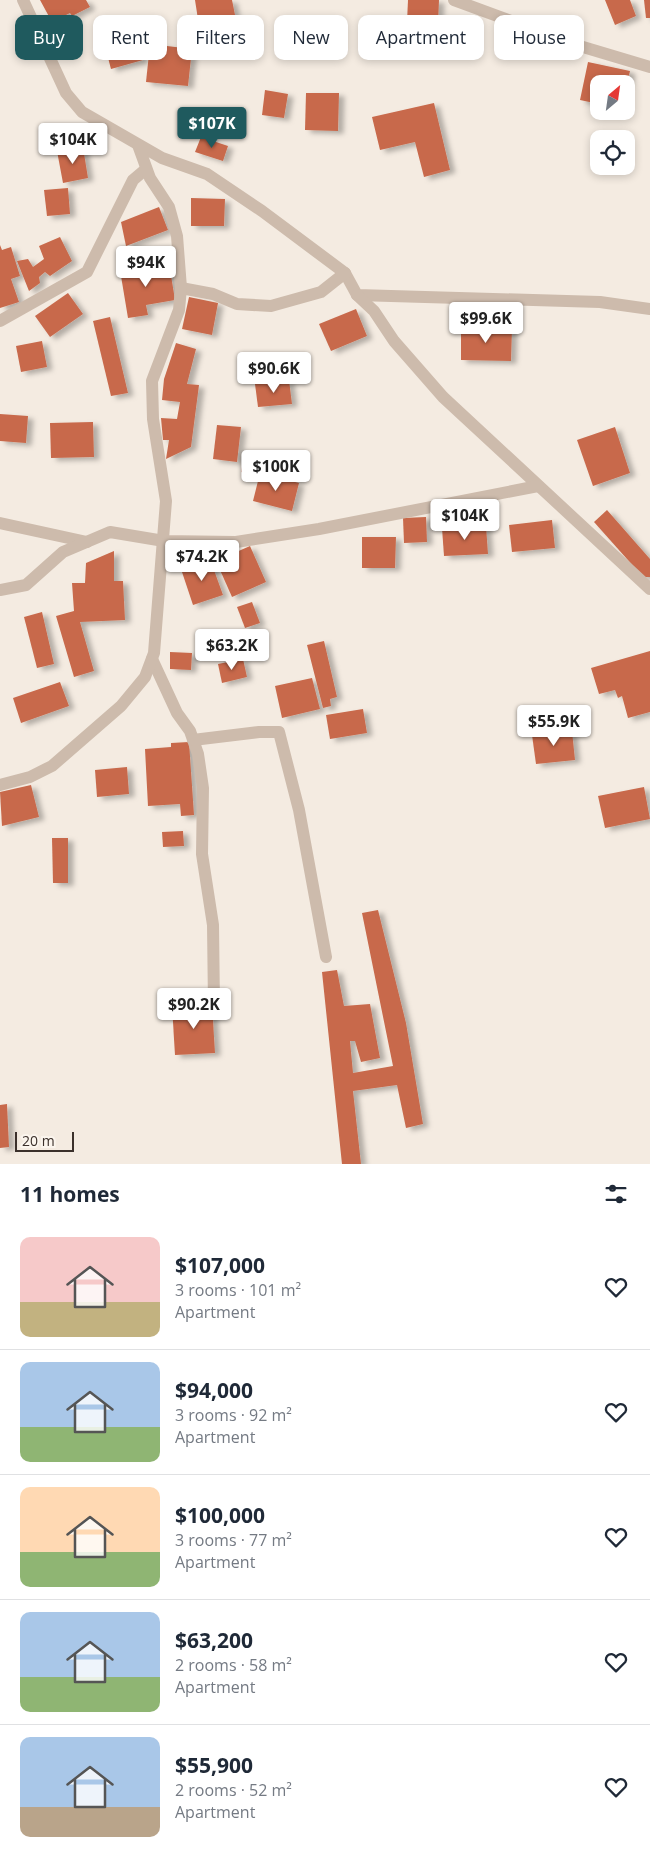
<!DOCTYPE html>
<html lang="en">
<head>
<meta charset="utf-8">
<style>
	:root { --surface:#fff; --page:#f6f6f7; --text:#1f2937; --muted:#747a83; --line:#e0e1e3; --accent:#1f5a5e }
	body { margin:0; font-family:"Open Sans",sans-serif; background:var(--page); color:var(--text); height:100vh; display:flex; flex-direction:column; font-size:19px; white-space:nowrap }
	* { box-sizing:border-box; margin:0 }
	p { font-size:16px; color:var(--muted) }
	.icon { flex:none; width:28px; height:28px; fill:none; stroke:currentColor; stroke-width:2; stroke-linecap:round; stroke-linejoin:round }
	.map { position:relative; height:1164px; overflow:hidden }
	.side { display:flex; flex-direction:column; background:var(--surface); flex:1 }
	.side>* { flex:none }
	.hud { position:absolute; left:15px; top:15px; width:620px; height:45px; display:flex; gap:10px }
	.needle { width:32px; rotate:29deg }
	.tools { position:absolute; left:590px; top:75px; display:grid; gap:10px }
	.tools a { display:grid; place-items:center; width:45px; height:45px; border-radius:10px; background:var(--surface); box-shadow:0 2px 8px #0003; font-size:25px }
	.scale { position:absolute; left:15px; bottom:12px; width:59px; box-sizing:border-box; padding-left:5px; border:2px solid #3b302b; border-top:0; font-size:14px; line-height:18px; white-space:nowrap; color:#3b302b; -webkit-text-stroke:4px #fbf5ee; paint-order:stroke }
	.price { position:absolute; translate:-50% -42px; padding:0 11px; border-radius:5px; background:#fff; color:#222; font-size:16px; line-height:32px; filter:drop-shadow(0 1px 2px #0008) }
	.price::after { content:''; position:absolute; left:50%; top:30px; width:15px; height:11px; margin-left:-8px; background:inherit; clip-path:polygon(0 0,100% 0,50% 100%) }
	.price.selected { background:var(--accent); color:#fff }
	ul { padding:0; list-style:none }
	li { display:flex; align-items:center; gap:15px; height:125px; padding:0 20px }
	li+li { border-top:1px solid var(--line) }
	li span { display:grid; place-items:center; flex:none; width:140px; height:100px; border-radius:10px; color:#555 }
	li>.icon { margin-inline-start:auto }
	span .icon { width:60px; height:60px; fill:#fffc; stroke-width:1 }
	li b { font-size:21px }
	h2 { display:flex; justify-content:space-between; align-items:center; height:60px; padding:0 20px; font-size:21px }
	.chip { padding:0 18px; border-radius:10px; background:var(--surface); box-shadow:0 2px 8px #0003; font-size:18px; line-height:45px }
	.chip.selected { background:var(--accent); color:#fff }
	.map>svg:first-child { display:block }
</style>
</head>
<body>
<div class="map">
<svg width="650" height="1164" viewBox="0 0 650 1164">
	<defs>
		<filter id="shadow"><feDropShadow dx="5.5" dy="3" stdDeviation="2.5" flood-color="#0004"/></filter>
	</defs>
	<rect width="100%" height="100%" fill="#f4ebe1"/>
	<!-- building -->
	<g fill="#c8694b" filter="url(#shadow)">
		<polygon points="40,0 86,0 90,7 72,16 70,13 52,22"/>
		<polygon points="195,0 232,0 236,20 199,26"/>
		<polygon points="408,0 439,0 437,48 406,44"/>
		<polygon points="605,0 630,0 636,16 615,25"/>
		<polygon points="644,0 650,0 650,18 646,18"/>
		<polygon points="135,31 143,60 111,69 103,39"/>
		<polygon points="150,44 192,49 188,86 146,82"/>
		<polygon points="588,62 630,71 627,84 599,84 599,104 580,100"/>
		<polygon points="265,90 288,94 284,118 262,115"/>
		<polygon points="306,93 339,93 338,131 305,130"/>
		<polygon points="434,103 450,170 424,177 415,142 380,150 372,117"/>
		<polygon points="201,137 228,146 223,161 195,152"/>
		<polygon points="83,147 88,178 63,183 57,151"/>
		<polygon points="68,188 70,214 47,216 44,190"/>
		<polygon points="191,198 225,199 224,226 191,226"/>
		<polygon points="159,207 168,230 126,246 121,222"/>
		<polygon points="60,237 72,261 50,276 45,272 39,277 40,283 29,291 17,261 28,259 33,267 44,259 39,246"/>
		<polygon points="0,245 2,250 11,247 20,276 11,279 19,302 0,308"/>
		<polygon points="169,263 175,300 146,305 148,315 128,318 120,270"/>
		<polygon points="68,293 83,314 50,337 35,316"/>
		<polygon points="189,297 218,303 212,335 182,329"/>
		<polygon points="356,309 367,336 331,351 319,324"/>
		<polygon points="110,317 128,393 111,396 93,321"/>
		<polygon points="461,327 512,328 511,361 461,360"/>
		<polygon points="42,341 47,367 21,372 16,346"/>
		<polygon points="176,343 196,349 187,384 199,385 191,447 166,459 169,440 163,440 161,418 177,419 180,402 162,400 164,379"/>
		<polygon points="289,380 292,404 258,407 255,384"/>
		<polygon points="0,414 28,416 26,443 0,441"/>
		<polygon points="93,422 94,457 51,458 50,423"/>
		<polygon points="217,425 241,427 237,462 213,459"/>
		<polygon points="615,427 630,473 593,486 577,440"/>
		<polygon points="244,456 261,460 257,476 241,472"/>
		<polygon points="260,473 299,483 292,511 253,501"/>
		<polygon points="607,510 650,559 650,577 643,577 594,522"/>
		<polygon points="426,517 427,542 404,543 403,518"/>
		<polygon points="552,520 555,548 512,552 509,525"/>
		<polygon points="486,526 488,554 444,556 442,528"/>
		<polygon points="362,537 396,537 395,568 362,568"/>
		<polygon points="250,546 266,582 232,597 216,561"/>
		<polygon points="114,551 114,581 123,581 125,620 80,622 94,671 74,677 56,616 74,611 72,583 85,583 86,563"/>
		<polygon points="210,559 223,595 193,605 181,569"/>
		<polygon points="252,602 260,623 245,628 237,607"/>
		<polygon points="42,612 54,664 37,668 24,617"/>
		<polygon points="324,641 337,697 330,699 331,706 323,708 307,645"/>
		<polygon points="650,651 650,712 628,718 622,696 618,698 615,690 599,694 591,668"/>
		<polygon points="170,652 192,653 191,670 170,669"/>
		<polygon points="243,659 247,677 222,683 218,664"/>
		<polygon points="312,678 320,709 282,718 275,686"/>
		<polygon points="60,682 69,706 21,723 13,698"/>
		<polygon points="363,709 367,733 330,739 326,715"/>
		<polygon points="572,731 575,760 536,764 532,735"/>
		<polygon points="189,742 194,815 181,816 180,804 148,806 145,749 171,747 171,743"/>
		<polygon points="127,767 129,794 97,797 95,770"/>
		<polygon points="31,785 39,817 2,826 0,792"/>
		<polygon points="644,787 650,819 605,828 598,796"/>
		<polygon points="183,831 184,846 163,847 162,832"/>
		<polygon points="52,838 68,838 68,883 53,883"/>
		<polygon points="378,910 406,1023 423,1124 406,1128 397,1085 353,1091 361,1164 342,1164 322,972 337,970 344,1006 370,1004 380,1058 361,1062 355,1041 350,1041 353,1073 393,1066 362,913"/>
		<polygon points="212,1004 215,1053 175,1055 172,1006"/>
		<polygon points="7,1104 9,1147 0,1148 0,1105"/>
	</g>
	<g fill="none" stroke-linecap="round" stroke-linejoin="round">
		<!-- minor -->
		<g stroke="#cdbbac" stroke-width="12">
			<polyline points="23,0 66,93 82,112 162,158 207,174 262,211 345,273 357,295 600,302 650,309"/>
			<polyline points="454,0 573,44 650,67"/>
			<polyline points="181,288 213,294 237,304 271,306 321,292 345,273"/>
			<polyline points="357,295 374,311 394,341 443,397 650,589"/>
			<polyline points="0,321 87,272 133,180 146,169"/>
			<polyline points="0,523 87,542"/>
			<polyline points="0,590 26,585 63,552 110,532 164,541 236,542 319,529 538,486"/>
			<polyline points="152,659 177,713 190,731 198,754 203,788 202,854 213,925 214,1006"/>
			<polyline points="193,740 259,732 279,732 299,810 326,957"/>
			<polyline points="0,785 30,777 52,766 121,706 145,677 154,653 166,501 153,419 152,381 179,310 181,288 177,236 169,207 150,178 138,145"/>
		</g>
	</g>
</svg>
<div class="tools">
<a><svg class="needle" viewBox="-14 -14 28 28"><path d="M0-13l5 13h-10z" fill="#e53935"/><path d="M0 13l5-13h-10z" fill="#747a83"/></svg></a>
<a><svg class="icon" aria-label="locate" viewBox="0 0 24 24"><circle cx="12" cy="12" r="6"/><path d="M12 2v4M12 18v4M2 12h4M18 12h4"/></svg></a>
</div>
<div class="scale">20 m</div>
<b class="price selected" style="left:212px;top:149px">$107K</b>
<b class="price" style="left:73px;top:165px">$104K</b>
<b class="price" style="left:146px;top:288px">$94K</b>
<b class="price" style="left:486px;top:344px">$99.6K</b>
<b class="price" style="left:274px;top:394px">$90.6K</b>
<b class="price" style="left:276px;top:492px">$100K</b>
<b class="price" style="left:465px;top:541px">$104K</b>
<b class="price" style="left:202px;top:582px">$74.2K</b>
<b class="price" style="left:232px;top:671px">$63.2K</b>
<b class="price" style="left:554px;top:747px">$55.9K</b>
<b class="price" style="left:194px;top:1030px">$90.2K</b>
<div class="hud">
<a class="chip selected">Buy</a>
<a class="chip">Rent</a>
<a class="chip">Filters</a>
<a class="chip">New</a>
<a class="chip">Apartment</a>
<a class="chip">House</a>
</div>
</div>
<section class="side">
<h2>11 homes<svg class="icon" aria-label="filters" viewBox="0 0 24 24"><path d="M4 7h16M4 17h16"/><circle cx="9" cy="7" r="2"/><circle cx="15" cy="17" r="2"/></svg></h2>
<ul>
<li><span style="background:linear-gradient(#f6c9c9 65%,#c2b280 0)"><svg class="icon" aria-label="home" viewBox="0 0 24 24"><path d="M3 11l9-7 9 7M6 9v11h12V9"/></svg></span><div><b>$107,000</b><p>3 rooms · 101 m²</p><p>Apartment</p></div><svg class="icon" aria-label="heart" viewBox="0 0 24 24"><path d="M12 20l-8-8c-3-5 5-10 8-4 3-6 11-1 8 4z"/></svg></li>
<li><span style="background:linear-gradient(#a9c7e8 65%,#8fb573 0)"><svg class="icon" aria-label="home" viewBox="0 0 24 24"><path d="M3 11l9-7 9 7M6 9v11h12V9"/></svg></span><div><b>$94,000</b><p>3 rooms · 92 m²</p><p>Apartment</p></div><svg class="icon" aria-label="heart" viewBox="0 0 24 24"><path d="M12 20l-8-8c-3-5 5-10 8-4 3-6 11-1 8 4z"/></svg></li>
<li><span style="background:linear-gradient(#ffd9b3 65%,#8fb573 0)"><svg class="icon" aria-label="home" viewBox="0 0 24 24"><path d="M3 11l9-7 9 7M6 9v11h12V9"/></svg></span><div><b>$100,000</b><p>3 rooms · 77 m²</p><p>Apartment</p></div><svg class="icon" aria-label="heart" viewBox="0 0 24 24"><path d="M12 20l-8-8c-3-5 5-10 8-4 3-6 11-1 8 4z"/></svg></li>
<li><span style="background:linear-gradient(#a9c7e8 65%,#8fb573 0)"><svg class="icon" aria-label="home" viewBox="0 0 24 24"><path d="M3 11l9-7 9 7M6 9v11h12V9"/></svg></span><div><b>$63,200</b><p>2 rooms · 58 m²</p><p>Apartment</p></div><svg class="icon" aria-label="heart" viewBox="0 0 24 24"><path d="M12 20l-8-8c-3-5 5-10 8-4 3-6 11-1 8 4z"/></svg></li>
<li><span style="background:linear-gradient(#a9c7e8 70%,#b9a48a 0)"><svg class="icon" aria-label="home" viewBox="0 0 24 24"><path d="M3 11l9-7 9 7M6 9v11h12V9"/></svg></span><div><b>$55,900</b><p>2 rooms · 52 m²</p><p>Apartment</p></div><svg class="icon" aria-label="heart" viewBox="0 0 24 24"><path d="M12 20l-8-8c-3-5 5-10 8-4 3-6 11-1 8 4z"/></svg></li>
</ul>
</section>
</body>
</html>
